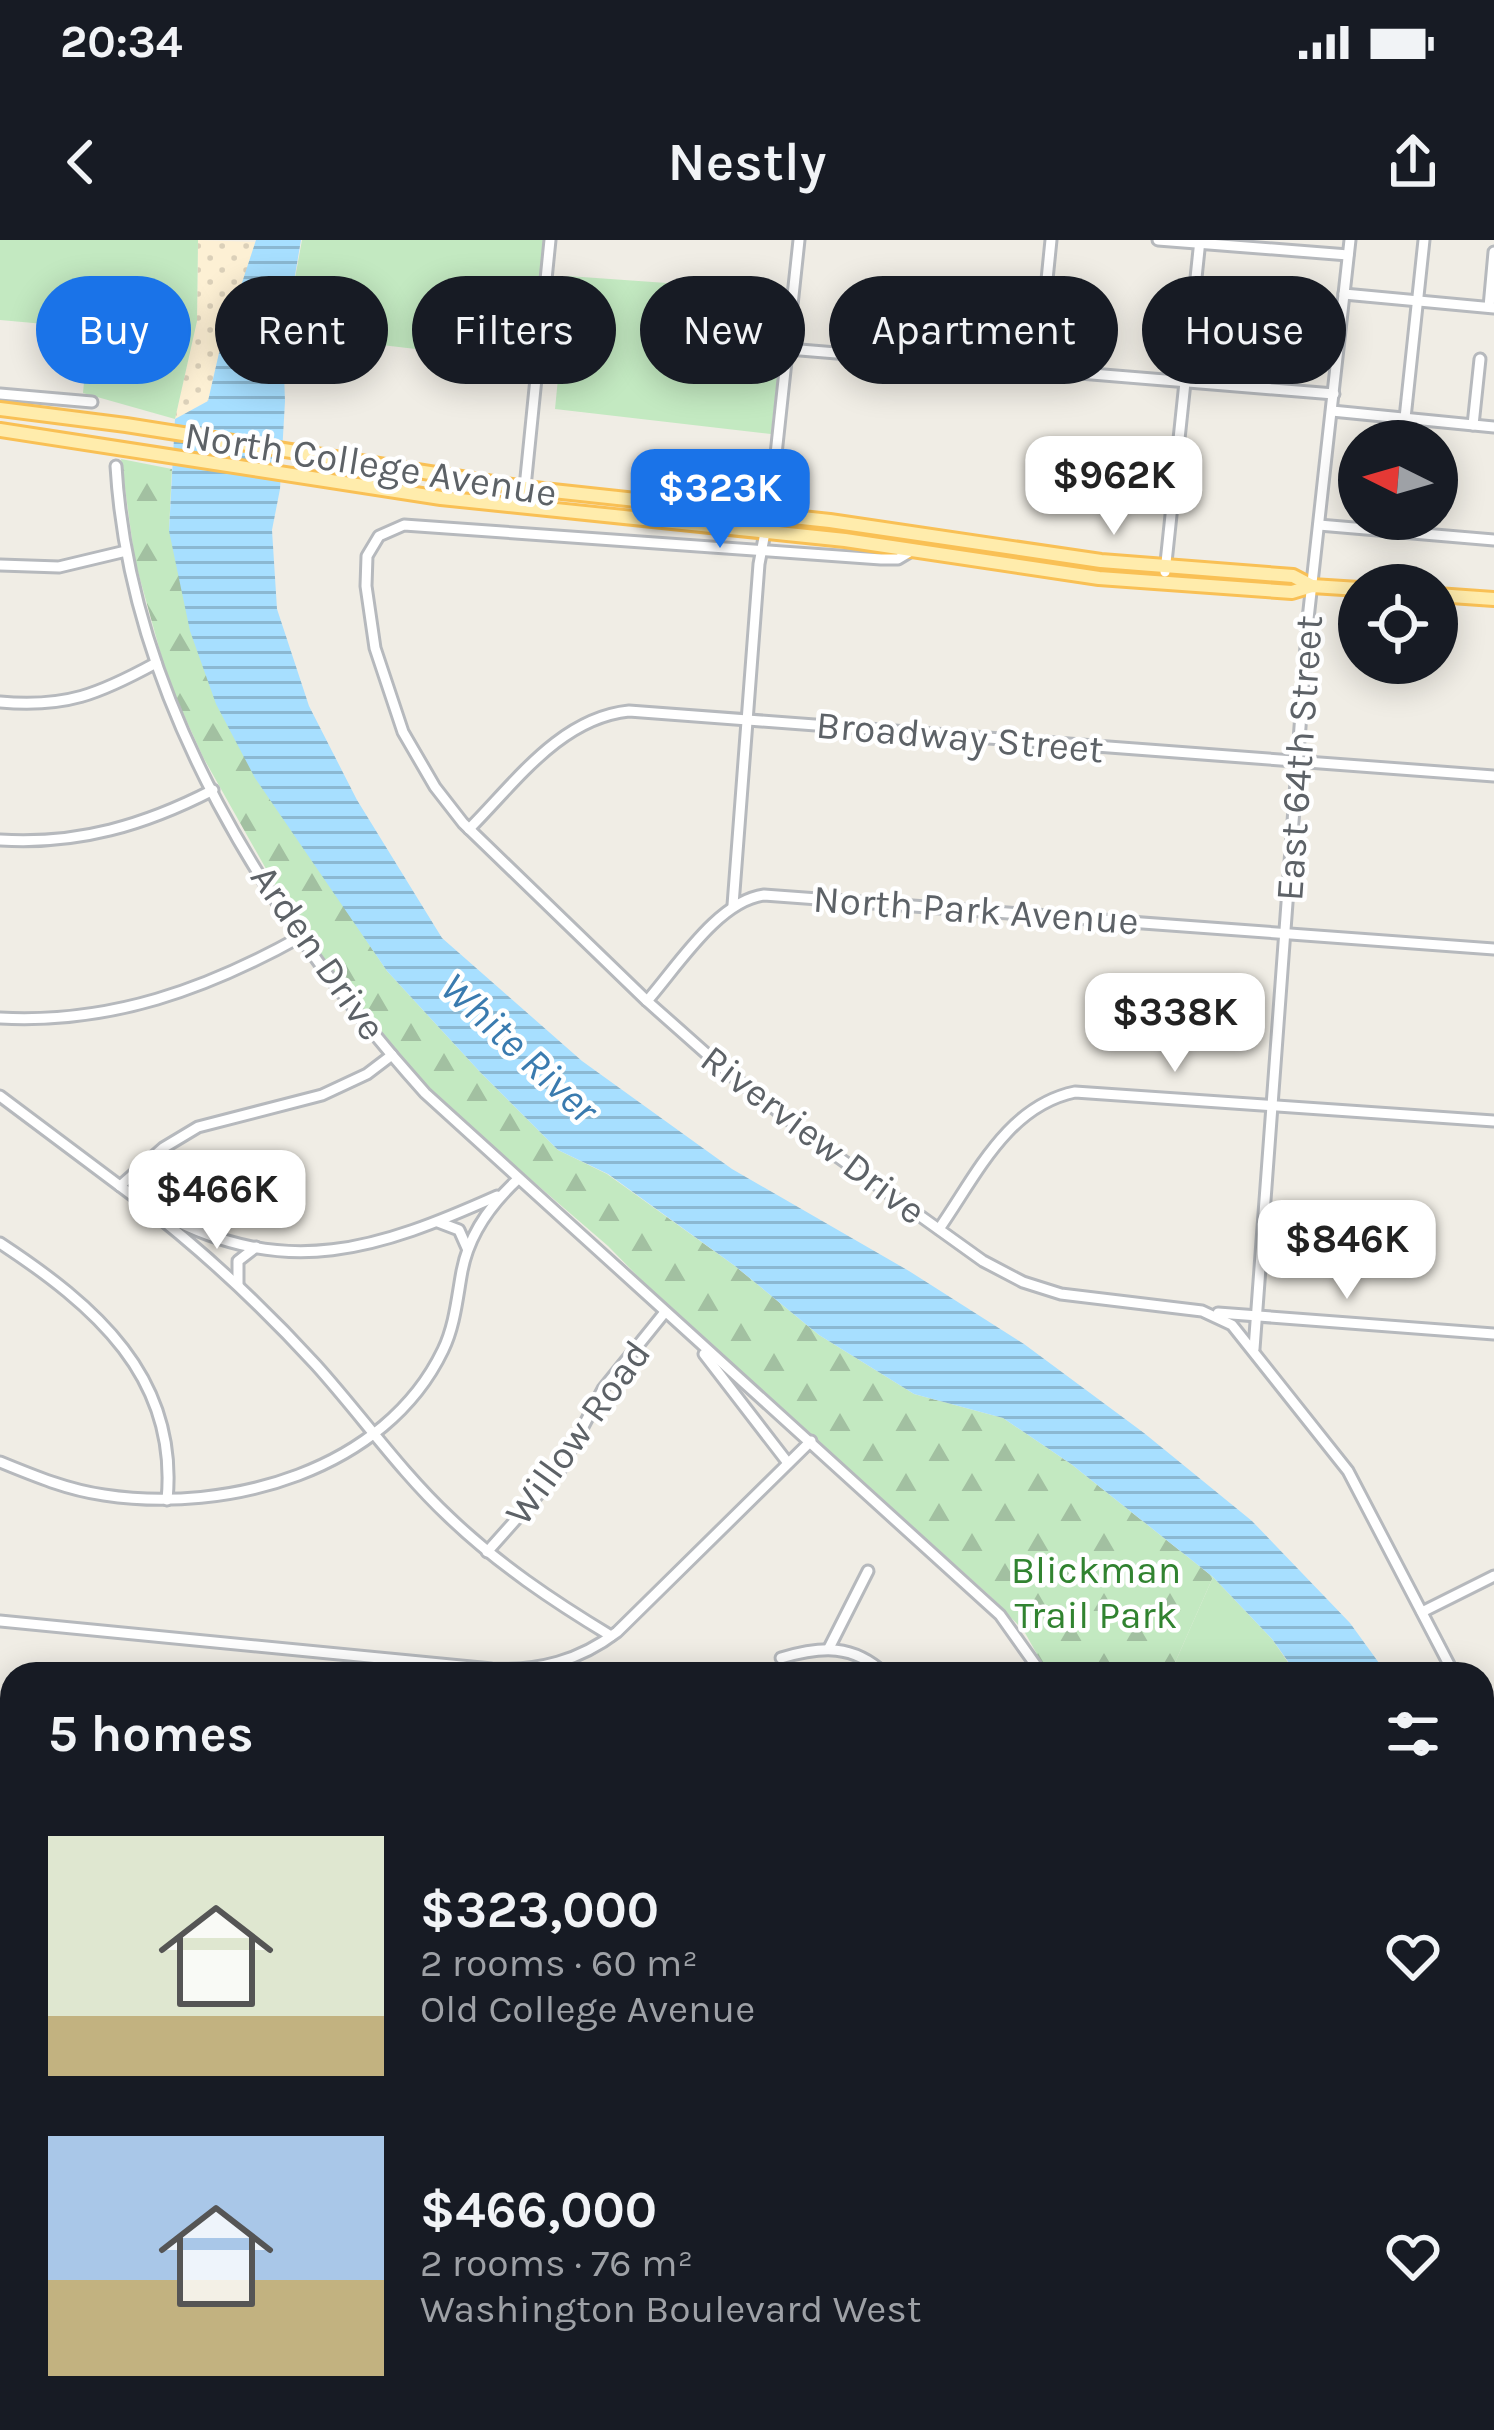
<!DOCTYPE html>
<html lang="en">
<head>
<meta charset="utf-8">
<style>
	:root { --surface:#171b24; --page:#20242c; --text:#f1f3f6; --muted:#9ea1a6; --accent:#1a73e8 }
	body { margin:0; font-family:Karla,sans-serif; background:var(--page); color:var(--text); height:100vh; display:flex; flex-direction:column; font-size:45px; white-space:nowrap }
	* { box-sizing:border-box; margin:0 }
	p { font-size:39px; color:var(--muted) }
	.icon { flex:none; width:66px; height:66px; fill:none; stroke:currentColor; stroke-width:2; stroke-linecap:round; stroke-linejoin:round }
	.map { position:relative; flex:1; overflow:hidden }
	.side { position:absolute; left:0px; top:1422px; width:1494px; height:768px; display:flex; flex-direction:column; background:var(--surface); border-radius:36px 36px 0 0; box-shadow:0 6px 30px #0003 }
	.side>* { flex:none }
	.banner { position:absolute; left:36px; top:36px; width:1422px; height:108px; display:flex; gap:24px }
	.needle { width:78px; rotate:275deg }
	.buttons { position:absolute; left:1338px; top:180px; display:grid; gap:24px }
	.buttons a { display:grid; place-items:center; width:120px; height:120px; border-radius:50%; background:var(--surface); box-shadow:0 6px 30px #0003; font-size:60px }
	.price { position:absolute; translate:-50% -102px; padding:0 27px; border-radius:24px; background:#fff; color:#222; font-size:39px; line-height:78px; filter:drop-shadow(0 3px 6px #0008) }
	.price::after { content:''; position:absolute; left:50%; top:72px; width:36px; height:27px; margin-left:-18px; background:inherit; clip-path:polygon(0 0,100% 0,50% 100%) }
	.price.on { background:var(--accent); color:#fff }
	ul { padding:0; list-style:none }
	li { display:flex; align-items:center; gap:36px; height:300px; padding:0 48px }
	li span { display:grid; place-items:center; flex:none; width:336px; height:240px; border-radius:0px; color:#555 }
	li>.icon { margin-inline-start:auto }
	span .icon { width:144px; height:144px; fill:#fffc; stroke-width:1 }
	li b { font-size:51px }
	h2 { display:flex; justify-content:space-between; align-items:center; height:144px; padding:0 48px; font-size:51px }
	.pill { padding:0 42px; border-radius:54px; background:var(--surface); box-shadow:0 6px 30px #0003; font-size:42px; line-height:108px }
	.pill.on { background:var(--accent); color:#fff }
	.status { display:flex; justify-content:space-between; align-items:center; height:84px; padding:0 60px; background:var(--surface); direction:ltr }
	.status svg { height:33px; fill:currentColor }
	header { display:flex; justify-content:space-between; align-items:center; height:156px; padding:0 48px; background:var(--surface); font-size:54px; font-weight:600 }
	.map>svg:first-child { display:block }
</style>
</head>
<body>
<div class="status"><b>20:34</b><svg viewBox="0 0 49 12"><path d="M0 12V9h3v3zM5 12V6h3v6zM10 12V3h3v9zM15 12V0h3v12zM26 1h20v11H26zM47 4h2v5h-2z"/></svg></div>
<header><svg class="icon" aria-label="back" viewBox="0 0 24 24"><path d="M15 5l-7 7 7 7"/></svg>Nestly<svg class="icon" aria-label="share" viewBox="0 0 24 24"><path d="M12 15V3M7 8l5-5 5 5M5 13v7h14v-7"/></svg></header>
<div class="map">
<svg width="1494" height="2190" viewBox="0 0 1494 2190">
	<defs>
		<pattern id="grass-tufts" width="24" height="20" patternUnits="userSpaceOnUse" patternTransform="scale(3)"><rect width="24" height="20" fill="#c3e9c1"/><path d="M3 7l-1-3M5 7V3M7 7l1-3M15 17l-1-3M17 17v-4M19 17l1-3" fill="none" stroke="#a2c0a1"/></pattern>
		<pattern id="forest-firs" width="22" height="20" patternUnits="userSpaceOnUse" patternTransform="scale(3)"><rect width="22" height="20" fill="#c3e9c1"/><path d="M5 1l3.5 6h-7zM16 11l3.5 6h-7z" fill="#a2c0a1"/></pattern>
		<pattern id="sand-dots" width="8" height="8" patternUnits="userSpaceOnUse" patternTransform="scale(3)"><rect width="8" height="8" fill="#fdf0d4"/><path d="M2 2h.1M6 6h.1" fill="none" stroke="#dbd0b9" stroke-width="1.8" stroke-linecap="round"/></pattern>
		<pattern id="water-rules" width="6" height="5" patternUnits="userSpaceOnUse" patternTransform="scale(3)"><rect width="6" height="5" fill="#a7dfff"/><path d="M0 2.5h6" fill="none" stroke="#8bb8d2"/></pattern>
	</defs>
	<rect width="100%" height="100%" fill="#f0ede5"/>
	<!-- grass -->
	<polygon fill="url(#grass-tufts)" points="0,1693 12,1694 12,2178 640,2178 640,2190 0,2190"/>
	<!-- forest -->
	<polygon fill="url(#forest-firs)" points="121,219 172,229 169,291 338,658 387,731 480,832 558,910 607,934 735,1026 819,1095 914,1154 1003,1178 1071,1224 1213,1337 1170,1434 1048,1434 1024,1391 990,1356 665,1064 608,1006 456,875 407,826 361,771 288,668 203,517 168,440 135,321"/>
	<!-- sand -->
	<polygon fill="url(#sand-dots)" points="198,0 256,2 219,113 208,161 175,179 197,81"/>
	<!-- park -->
	<g fill="#c3e9c1">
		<polygon points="0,0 198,0 197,81 175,179 83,153 89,88 0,80"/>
		<polygon points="302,0 544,0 535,80 472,75 467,115 322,98 284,98"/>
		<polygon points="568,36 723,47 716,116 779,121 771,194 555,169"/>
		<polygon points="1213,1337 1272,1399 1296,1434 1170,1434"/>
		<polygon points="1482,1740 1494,1760 1494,2190 1010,2190 1010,2178 1482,2178"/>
	</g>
	<!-- water -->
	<g fill="url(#water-rules)">
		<polygon points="256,0 301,0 283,106 285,161 280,249 272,290 277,369 309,466 357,560 442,698 582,821 732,929 909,1031 1024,1104 1144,1193 1252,1281 1350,1383 1387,1434 1297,1434 1272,1399 1213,1337 1071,1224 1003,1178 914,1154 819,1095 735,1026 608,934 558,910 480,832 387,731 255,538 216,464 190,391 169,291 175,179 208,161 219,113"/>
		<polygon points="1482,1612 1494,1632 1494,1761 1482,1740"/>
	</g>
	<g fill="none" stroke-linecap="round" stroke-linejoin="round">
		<!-- minor casing -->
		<g stroke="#b6b9bd" stroke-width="15">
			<g id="minor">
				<polyline points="1158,0 1348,15"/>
				<polyline points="1344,54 1494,68"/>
				<polyline points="1489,67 1494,12"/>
				<polyline points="788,109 1334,154"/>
				<polyline points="1038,129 1051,0"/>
				<polyline points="0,154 92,162"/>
				<polyline points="1332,171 1494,187"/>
				<polyline points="1405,178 1424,0"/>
				<polyline points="1473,185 1480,119"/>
				<path d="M116 226C130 462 271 681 425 853L1000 1375 1042 1434"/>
				<polyline points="523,267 550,0"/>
				<polyline points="1319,285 1494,300"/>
				<polyline points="913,310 898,319 881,319 404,285 379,296 367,316 366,346 375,408 403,492 435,547 463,583 647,761 727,832 831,912 983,1021 1023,1042 1061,1054 1202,1071 1232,1085 1348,1231 1454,1434"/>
				<polyline points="0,325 59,327 126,311"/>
				<polyline points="1165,332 1200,0"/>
				<path d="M0 462C66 468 99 454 156 423"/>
				<path d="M469 589C515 543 560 478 629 471L1494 536"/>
				<path d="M0 600C78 605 145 585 213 550"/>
				<polyline points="733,665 759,324 771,261 799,0"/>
				<path d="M647 761C677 727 718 661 764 655L1494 709"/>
				<path d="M0 778C111 784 207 749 302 696"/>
				<polyline points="0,856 144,964"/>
				<polyline points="120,946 163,908 198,887 322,855 367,834 392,815"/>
				<path d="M141 963C204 1012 262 1066 316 1125 361 1175 400 1231 449 1277 498 1324 553 1361 611 1396"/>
				<path d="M164 975C288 1040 378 1009 497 956"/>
				<polyline points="438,982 459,990 467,1008"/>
				<path d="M939 989C976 936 1007 866 1075 852L1494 881"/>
				<path d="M0 1003C94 1065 179 1137 167 1260"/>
				<polyline points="238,1045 238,1021 256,1007"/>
				<polyline points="1218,1073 1494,1094"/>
				<polyline points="1254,1109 1308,379 1350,0"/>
				<polyline points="704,1114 788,1223"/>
				<path d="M0 1222C34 1236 68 1250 104 1255 228 1274 385 1231 443 1110 455 1085 457 1058 462 1031 469 994 491 964 518 939"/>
				<polyline points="487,1312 560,1230 603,1149 665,1072"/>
				<polyline points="1422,1372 1494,1336"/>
				<path d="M0 1381 492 1429C539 1431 579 1421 617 1392L811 1201"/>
				<polyline points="829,1408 868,1331"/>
				<path d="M781 1418C822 1406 853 1404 885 1434"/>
				<polyline points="1482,1487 1494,1510"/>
				<polyline points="1010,2178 1010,2190"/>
				<polyline points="829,2190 830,2178"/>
			</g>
		</g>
		<!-- major casing -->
		<g stroke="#f9c055" stroke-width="18">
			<g id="major">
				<polyline points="0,169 126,185 525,248 830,281 1101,321 1293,336 1312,346"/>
				<polyline points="0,190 441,258 845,300 1099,338 1292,352 1312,346 1359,349"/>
				<polyline points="1437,355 1494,359"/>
				<polyline points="1482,1586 1494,1584"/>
				<polyline points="0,1679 12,1680"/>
			</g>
		</g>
		<!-- minor -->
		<use href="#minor" stroke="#fff" stroke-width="9"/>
		<!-- major -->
		<use href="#major" stroke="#ffecac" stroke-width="12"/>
	</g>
	<g text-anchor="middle" stroke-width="9" stroke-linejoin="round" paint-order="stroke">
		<!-- street labels -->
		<g font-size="39" fill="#5d6267" stroke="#fff">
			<text transform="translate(371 223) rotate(9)" y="14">North College Avenue</text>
			<text transform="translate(960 496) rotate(5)" y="14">Broadway Street</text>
			<text transform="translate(1298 518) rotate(-86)" y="14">East 64th Street</text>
			<text transform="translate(976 669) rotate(4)" y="14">North Park Avenue</text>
			<text transform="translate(319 712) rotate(55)" y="14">Arden Drive</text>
			<text transform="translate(814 894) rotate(37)" y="14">Riverview Drive</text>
			<text transform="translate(577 1192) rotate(-54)" y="14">Willow Road</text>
		</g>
		<!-- park labels -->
		<g font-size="39" fill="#318330" stroke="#fff">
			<text x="1096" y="1343">Blickman<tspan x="1096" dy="45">Trail Park</tspan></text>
		</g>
		<!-- water labels -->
		<g font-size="42" font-style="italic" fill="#3a7baf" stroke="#fff">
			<text transform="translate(520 807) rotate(43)" y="15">White River</text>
		</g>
	</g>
</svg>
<div class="buttons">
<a><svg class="needle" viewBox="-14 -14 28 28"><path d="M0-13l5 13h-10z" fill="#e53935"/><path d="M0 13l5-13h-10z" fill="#9ea1a6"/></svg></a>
<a><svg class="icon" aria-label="locate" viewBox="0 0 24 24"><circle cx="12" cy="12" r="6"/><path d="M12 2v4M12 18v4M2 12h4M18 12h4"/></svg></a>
</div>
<b class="price" style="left:1114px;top:298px">$962K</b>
<b class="price on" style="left:720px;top:311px">$323K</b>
<b class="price" style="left:1175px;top:835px">$338K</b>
<b class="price" style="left:217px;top:1012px">$466K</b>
<b class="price" style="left:1347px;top:1062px">$846K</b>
<div class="banner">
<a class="pill on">Buy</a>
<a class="pill">Rent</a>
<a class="pill">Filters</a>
<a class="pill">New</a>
<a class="pill">Apartment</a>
<a class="pill">House</a>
</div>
<section class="side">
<h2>5 homes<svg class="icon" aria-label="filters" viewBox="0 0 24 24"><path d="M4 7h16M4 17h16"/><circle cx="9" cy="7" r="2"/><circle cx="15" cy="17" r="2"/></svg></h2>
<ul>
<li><span style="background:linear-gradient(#dfe7d0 75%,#c2b280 0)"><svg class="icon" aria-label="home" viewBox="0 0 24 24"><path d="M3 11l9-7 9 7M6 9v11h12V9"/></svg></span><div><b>$323,000</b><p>2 rooms · 60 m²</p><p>Old College Avenue</p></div><svg class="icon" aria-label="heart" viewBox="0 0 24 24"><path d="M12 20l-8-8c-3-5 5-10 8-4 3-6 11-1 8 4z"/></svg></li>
<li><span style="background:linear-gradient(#a9c7e8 60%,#c2b280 0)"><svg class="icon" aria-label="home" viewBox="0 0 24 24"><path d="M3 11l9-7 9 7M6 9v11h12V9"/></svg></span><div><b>$466,000</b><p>2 rooms · 76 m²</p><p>Washington Boulevard West</p></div><svg class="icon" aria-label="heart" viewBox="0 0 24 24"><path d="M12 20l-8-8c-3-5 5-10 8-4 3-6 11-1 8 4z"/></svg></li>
</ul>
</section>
</div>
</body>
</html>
